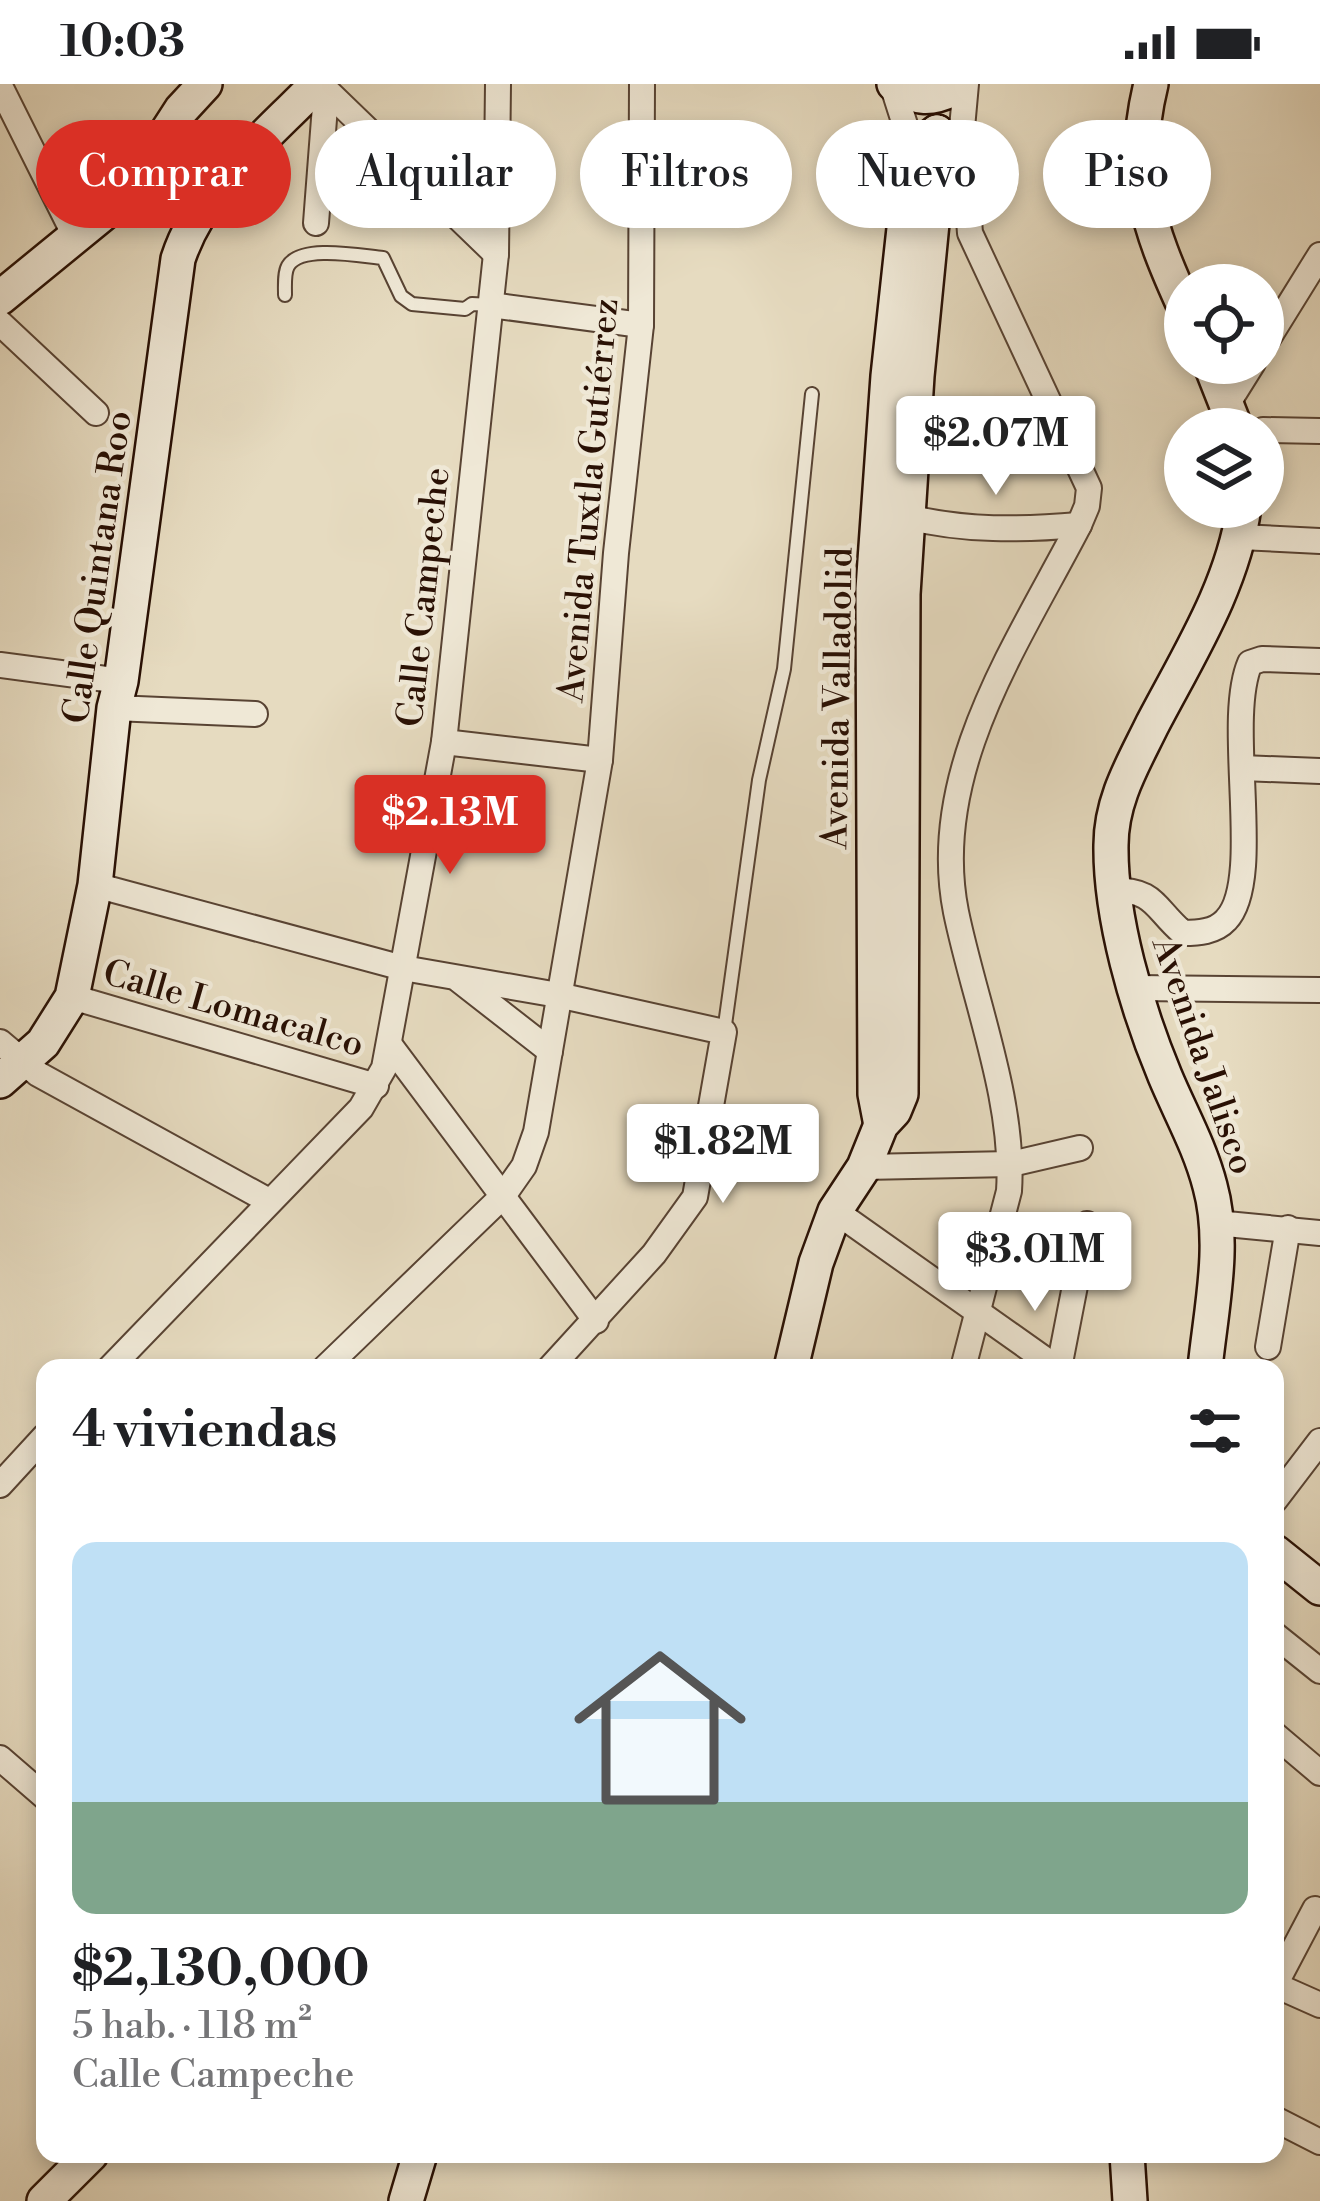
<!DOCTYPE html>
<html lang="es">
<head>
<meta charset="utf-8">
<style>
	:root { --surface:#fff; --page:#f6f6f6; --text:#202124; --muted:#757577; --accent:#d93025 }
	body { margin:0; font-family:"Libre Bodoni",serif; background:var(--page); color:var(--text); height:100vh; display:flex; flex-direction:column; font-size:45px; white-space:nowrap }
	* { box-sizing:border-box; margin:0 }
	p { font-size:39px; color:var(--muted) }
	.icon { flex:none; width:66px; height:66px; fill:none; stroke:currentColor; stroke-width:2; stroke-linecap:round; stroke-linejoin:round }
	.map { position:relative; flex:1; overflow:hidden }
	.details { position:absolute; left:36px; top:1275px; width:1248px; height:804px; display:flex; flex-direction:column; background:var(--surface); border-radius:24px; box-shadow:0 6px 18px #0003 }
	.details>* { flex:none }
	.guide { position:absolute; left:36px; top:36px; width:1248px; height:108px; display:flex; gap:24px }
	.fabs { position:absolute; left:1164px; top:180px; display:grid; gap:24px }
	.fabs a { display:grid; place-items:center; width:120px; height:120px; border-radius:50%; background:var(--surface); box-shadow:0 6px 18px #0003; font-size:60px }
	.price { position:absolute; translate:-50% -102px; padding:0 27px; border-radius:12px; background:#fff; color:#222; font-size:39px; line-height:78px; filter:drop-shadow(0 3px 6px #0008) }
	.price::after { content:''; position:absolute; left:50%; top:72px; width:36px; height:27px; margin-left:-18px; background:inherit; clip-path:polygon(0 0,100% 0,50% 100%) }
	.price.selected { background:var(--accent); color:#fff }
	ul { padding:0; list-style:none }
	li { display:grid; align-content:center; gap:24px; height:636px; padding:0 36px }
	li span { display:grid; place-items:center; height:372px; border-radius:24px; color:#555 }
	li>.icon { margin-inline-start:auto }
	span .icon { width:216px; height:216px; fill:#fffc; stroke-width:1 }
	li b { font-size:51px }
	h2 { display:flex; justify-content:space-between; align-items:center; height:144px; padding:0 36px; font-size:51px }
	.chip { padding:0 42px; border-radius:54px; background:var(--surface); box-shadow:0 6px 18px #0003; font-size:42px; line-height:108px }
	.chip.selected { background:var(--accent); color:#fff }
	.status { display:flex; justify-content:space-between; align-items:center; height:84px; padding:0 60px; background:var(--surface); direction:ltr }
	.status svg { height:33px; fill:currentColor }
	.map>svg:first-child { display:block }
</style>
</head>
<body>
<div class="status"><b>10:03</b><svg viewBox="0 0 49 12"><path d="M0 12V9h3v3zM5 12V6h3v6zM10 12V3h3v9zM15 12V0h3v12zM26 1h20v11H26zM47 4h2v5h-2z"/></svg></div>
<div class="map">
<svg width="1320" height="2117" viewBox="0 0 1320 2117">
	<rect width="100%" height="100%" fill="#e6dbc0"/>
	<filter id="stains"><feTurbulence type="fractalNoise" baseFrequency=".00167" numOctaves="4"/><feColorMatrix values="0 0 0 0 .2 0 0 0 0 .09 0 0 0 0 .02 0 0 0 .5 -.17"/></filter>
	<radialGradient id="worn" r=".72"><stop offset=".6" stop-color="#630" stop-opacity="0"/><stop offset="1" stop-color="#630" stop-opacity=".3"/></radialGradient>
	<g fill="none" stroke-linecap="round" stroke-linejoin="round">
		<!-- lane casing -->
		<g stroke="#584333" stroke-width="16">
			<g id="lane">
				<path d="M285 211C285 202 284 189 288 182 301 160 361 172 383 174L401 212 412 220 465 225 472 220 491 221"/>
				<polyline points="724,948 759,696 784,585 812,310"/>
			</g>
		</g>
		<!-- street casing -->
		<g stroke="#584333" stroke-width="28">
			<g id="street">
				<polyline points="320,0 496,170"/>
				<polyline points="892,0 914,69"/>
				<polyline points="0,2 76,154"/>
				<polyline points="316,139 326,9"/>
				<polyline points="491,221 641,241"/>
				<polyline points="0,239 96,329"/>
				<polyline points="1263,263 1320,171"/>
				<polyline points="1228,319 1253,279"/>
				<polyline points="1263,346 1320,347"/>
				<path d="M908 433C964 447 1022 446 1079 441"/>
				<polyline points="1240,453 1320,457"/>
				<polyline points="0,581 121,597"/>
				<polyline points="114,624 255,630"/>
				<polyline points="444,658 600,676"/>
				<polyline points="1242,684 1320,687"/>
				<polyline points="95,801 403,884 558,911 724,948 695,1113 654,1170 550,1284"/>
				<path d="M1112 806C1156 806 1153 823 1183 849 1198 849 1215 848 1226 836 1265 796 1224 639 1250 579L1262 575 1320 577"/>
				<polyline points="459,896 550,967"/>
				<polyline points="1137,904 1320,906"/>
				<polyline points="72,913 376,1002"/>
				<polyline points="0,958 38,990 269,1117"/>
				<polyline points="389,960 596,1237"/>
				<polyline points="864,1083 1011,1080 1080,1064"/>
				<polyline points="835,1127 1057,1284"/>
				<polyline points="1216,1139 1320,1149"/>
				<polyline points="1268,1263 1288,1144"/>
				<polyline points="110,1284 361,1024 384,984 444,658 496,170 498,0"/>
				<polyline points="325,1284 503,1112 524,1082 536,1048 600,676 616,469 641,241 642,0"/>
				<path d="M963 1284 1009 1107C1015 1017 974 916 956 828 928 688 1018 559 1079 441L1087 422 1089 404 970 149 962 44 966 0"/>
				<polyline points="1059,1284 1087,1140"/>
				<polyline points="0,1401 45,1352"/>
				<polyline points="1275,1416 1320,1357"/>
				<polyline points="1275,1551 1320,1587"/>
				<polyline points="1275,1651 1320,1689"/>
				<polyline points="0,1674 45,1713"/>
				<polyline points="1275,1901 1315,1825"/>
				<polyline points="1275,1901 1320,1921"/>
				<polyline points="1275,2035 1320,2058"/>
			</g>
		</g>
		<!-- secondary casing -->
		<g stroke="#291004" stroke-width="38">
			<g id="secondary">
				<path d="M894 0C918 16 930 16 956 4"/>
				<path d="M1151 0C1129 89 1148 143 1185 224"/>
				<polyline points="0,214 126,111 181,26 205,0"/>
				<polyline points="1210,279 1236,345"/>
				<path d="M0 997 43 959 72 913 95 801 114 624 121 597 178 175C201 104 266 53 317 0"/>
				<polyline points="881,1041 875,1010 873,505 888,292 911,80 921,60 937,48"/>
				<polyline points="791,1284 816,1179 835,1127 864,1083 881,1041 894,1027 901,1010 903,510 917,292 939,68 937,48"/>
				<path d="M1205 1284C1211 1225 1226 1160 1210 1102 1200 1063 1180 1028 1165 992 1137 925 1110 833 1111 761 1111 716 1133 680 1152 641 1188 572 1233 502 1244 423"/>
				<polyline points="1275,1468 1320,1504"/>
				<polyline points="1127,2070 1130,2117"/>
				<polyline points="44,2117 91,2070"/>
				<polyline points="406,2117 420,2070"/>
			</g>
		</g>
		<!-- lane -->
		<use href="#lane" stroke="#efe8d6" stroke-width="12"/>
		<!-- street -->
		<use href="#street" stroke="#efe8d6" stroke-width="24"/>
		<!-- secondary -->
		<use href="#secondary" stroke="#efe8d6" stroke-width="33"/>
	</g>
	<g text-anchor="middle" stroke-width="9" stroke-linejoin="round" paint-order="stroke">
		<!-- street labels -->
		<g font-size="36" fill="#291004" stroke="#efe8d6">
			<text transform="translate(587 416) rotate(-85)" y="13">Avenida Tuxtla Gutiérrez</text>
			<text transform="translate(96 483) rotate(-82)" y="13">Calle Quintana Roo</text>
			<text transform="translate(422 513) rotate(-84)" y="13">Calle Campeche</text>
			<text transform="translate(836 614) rotate(-89)" y="13">Avenida Valladolid</text>
			<text transform="translate(234 923) rotate(16)" y="13">Calle Lomacalco</text>
			<text transform="translate(1205 971) rotate(71)" y="13">Avenida Jalisco</text>
		</g>
	</g>
	<rect width="100%" height="100%" filter="url(#stains)"/>
	<rect width="100%" height="100%" fill="url(#worn)"/>
</svg>
<div class="fabs">
<a><svg class="icon" aria-label="locate" viewBox="0 0 24 24"><circle cx="12" cy="12" r="6"/><path d="M12 2v4M12 18v4M2 12h4M18 12h4"/></svg></a>
<a><svg class="icon" aria-label="layers" viewBox="0 0 24 24"><path d="M12 4l9 5-9 5-9-5zM3 14l9 5 9-5"/></svg></a>
</div>
<b class="price" style="left:996px;top:414px">$2.07M</b>
<b class="price selected" style="left:450px;top:793px">$2.13M</b>
<b class="price" style="left:723px;top:1122px">$1.82M</b>
<b class="price" style="left:1035px;top:1230px">$3.01M</b>
<div class="guide">
<a class="chip selected">Comprar</a>
<a class="chip">Alquilar</a>
<a class="chip">Filtros</a>
<a class="chip">Nuevo</a>
<a class="chip">Piso</a>
</div>
<section class="details">
<h2>4 viviendas<svg class="icon" aria-label="filters" viewBox="0 0 24 24"><path d="M4 7h16M4 17h16"/><circle cx="9" cy="7" r="2"/><circle cx="15" cy="17" r="2"/></svg></h2>
<ul>
<li><span style="background:linear-gradient(#bfe0f5 70%,#7fa58c 0)"><svg class="icon" aria-label="home" viewBox="0 0 24 24"><path d="M3 11l9-7 9 7M6 9v11h12V9"/></svg></span><div><b>$2,130,000</b><p>5 hab. · 118 m²</p><p>Calle Campeche</p></div></li>
</ul>
</section>
</div>
</body>
</html>
